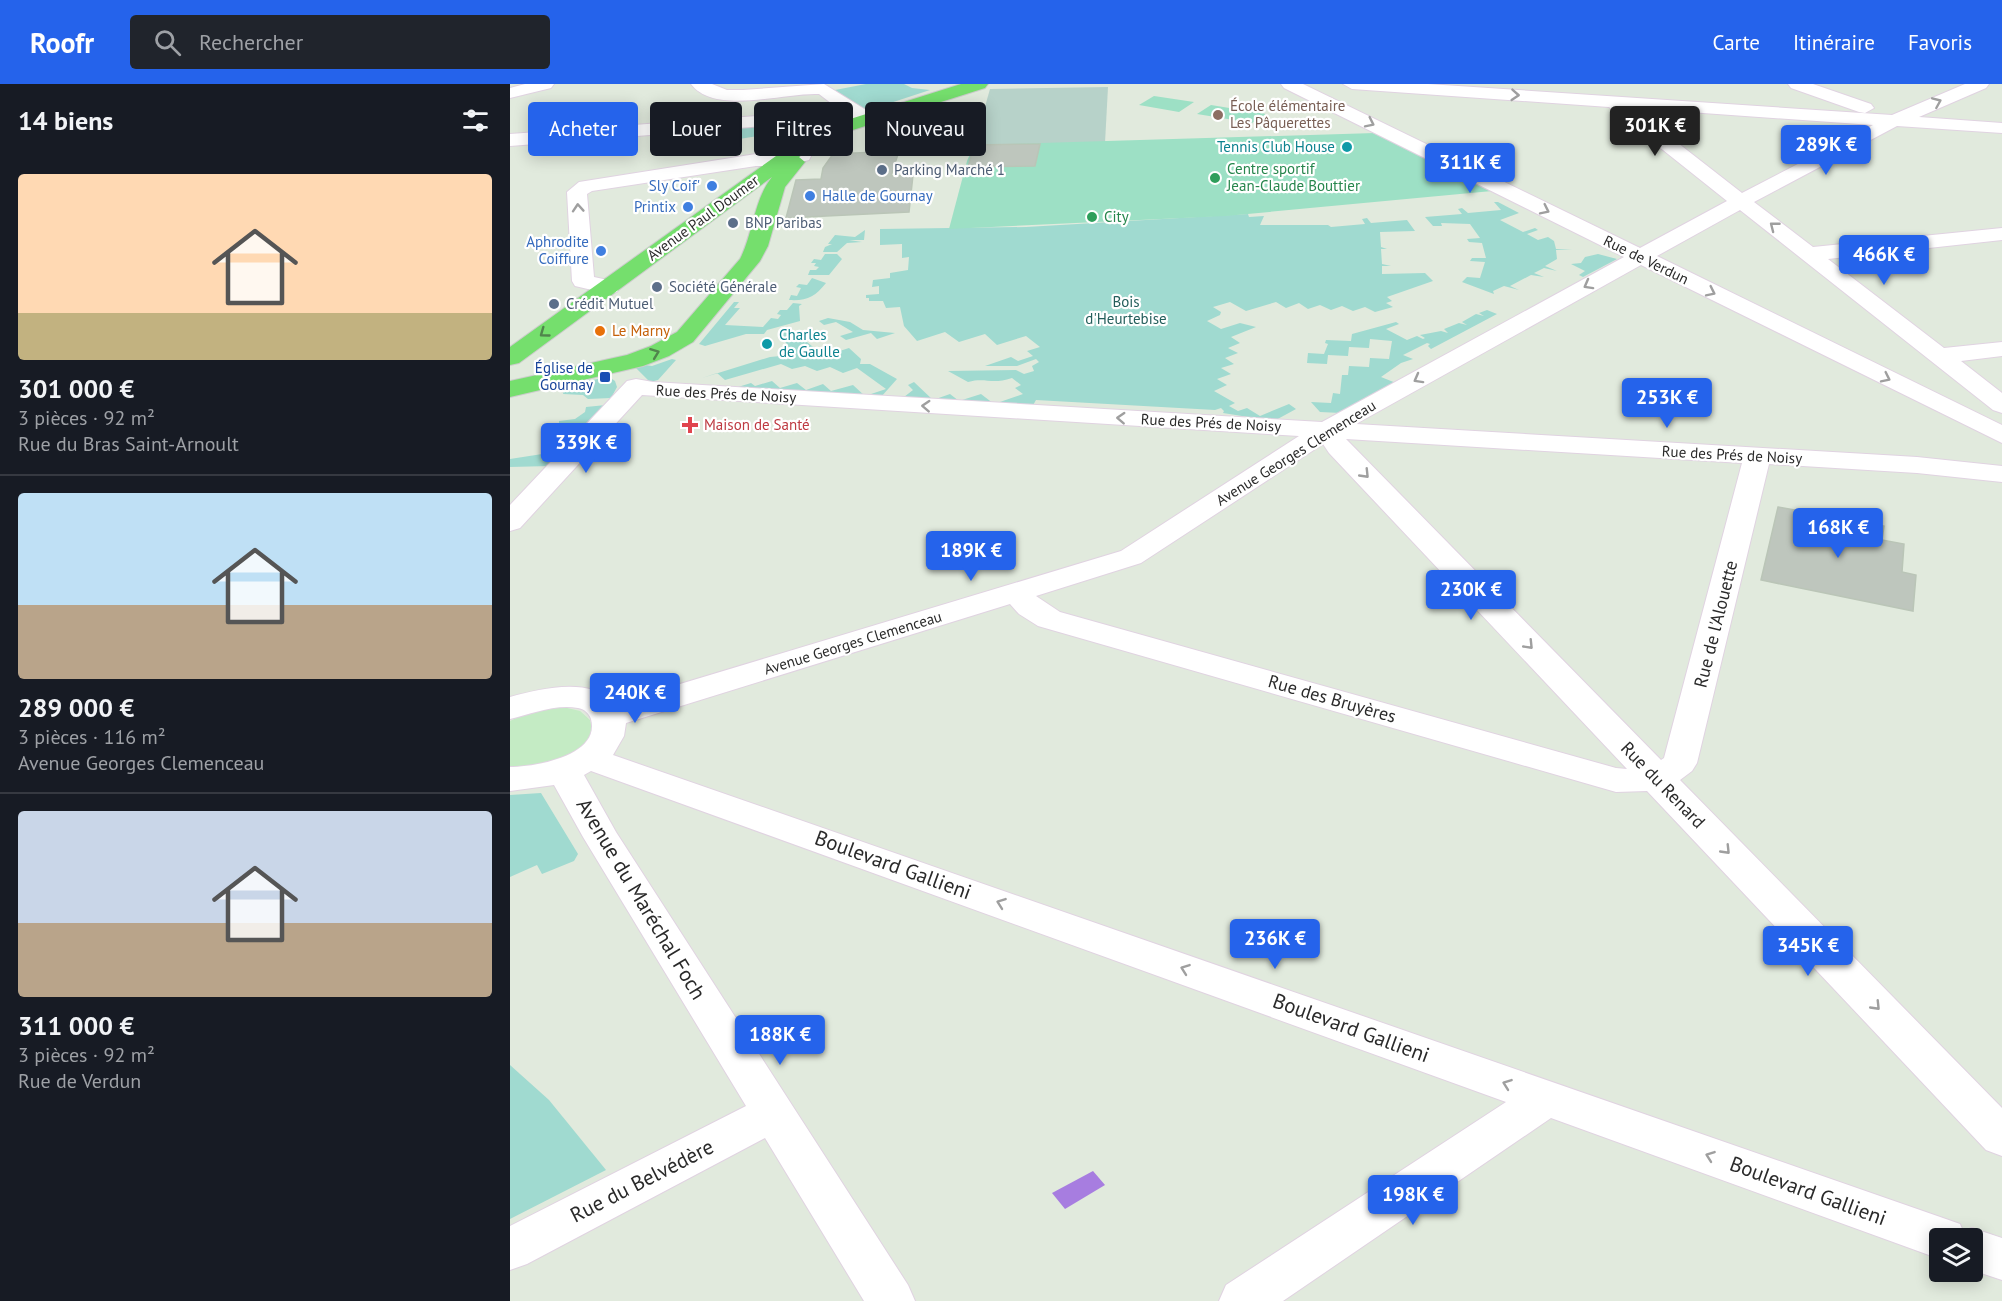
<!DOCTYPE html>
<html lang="fr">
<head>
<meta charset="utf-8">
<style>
	:root { --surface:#171b24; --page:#20242c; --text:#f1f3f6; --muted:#9ea1a6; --line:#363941; --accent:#2563eb }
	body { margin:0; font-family:"PT Sans",sans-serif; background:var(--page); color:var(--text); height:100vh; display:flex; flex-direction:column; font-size:22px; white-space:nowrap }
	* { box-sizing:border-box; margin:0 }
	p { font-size:20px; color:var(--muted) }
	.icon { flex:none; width:33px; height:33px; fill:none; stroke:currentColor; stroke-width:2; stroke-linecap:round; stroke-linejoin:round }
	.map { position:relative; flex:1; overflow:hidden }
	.details { display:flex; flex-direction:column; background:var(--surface); width:510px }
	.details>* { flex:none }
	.banner { position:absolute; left:18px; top:18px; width:570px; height:54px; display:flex; gap:12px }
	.fabs { position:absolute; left:1419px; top:1144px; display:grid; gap:12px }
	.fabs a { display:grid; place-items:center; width:54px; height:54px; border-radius:6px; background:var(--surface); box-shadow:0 3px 15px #0003; font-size:30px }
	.price { position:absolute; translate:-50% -51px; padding:0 14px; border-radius:6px; background:var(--accent); color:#fff; font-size:20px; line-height:39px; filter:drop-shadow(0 2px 3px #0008) }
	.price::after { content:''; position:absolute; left:50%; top:36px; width:18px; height:14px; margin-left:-9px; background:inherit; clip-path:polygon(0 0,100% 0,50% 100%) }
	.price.on { background:#222; color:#fff }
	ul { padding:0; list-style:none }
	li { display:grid; align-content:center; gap:12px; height:318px; padding:0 18px }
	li+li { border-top:2px solid var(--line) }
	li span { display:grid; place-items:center; height:186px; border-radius:6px; color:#555 }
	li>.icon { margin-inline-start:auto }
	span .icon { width:108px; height:108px; fill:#fffc; stroke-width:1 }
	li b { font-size:26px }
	h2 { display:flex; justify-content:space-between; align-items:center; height:72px; padding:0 18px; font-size:26px }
	.chip { padding:0 21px; border-radius:6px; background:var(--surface); box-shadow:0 3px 15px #0003; font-size:21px; line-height:54px }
	.chip.on { background:var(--accent); color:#fff }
	header { display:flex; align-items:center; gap:36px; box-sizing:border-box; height:84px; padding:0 30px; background:var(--accent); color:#fff }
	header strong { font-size:28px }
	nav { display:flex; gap:33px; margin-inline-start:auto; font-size:21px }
	.search { width:420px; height:54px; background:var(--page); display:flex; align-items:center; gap:15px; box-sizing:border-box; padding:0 21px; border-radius:6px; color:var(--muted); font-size:22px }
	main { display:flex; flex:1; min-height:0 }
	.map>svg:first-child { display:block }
</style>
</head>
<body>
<header>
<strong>Roofr</strong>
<div class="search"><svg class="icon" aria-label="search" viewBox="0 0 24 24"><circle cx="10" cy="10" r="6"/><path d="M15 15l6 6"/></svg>Rechercher</div>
<nav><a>Carte</a><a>Itinéraire</a><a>Favoris</a></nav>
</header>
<main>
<section class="details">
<h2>14 biens<svg class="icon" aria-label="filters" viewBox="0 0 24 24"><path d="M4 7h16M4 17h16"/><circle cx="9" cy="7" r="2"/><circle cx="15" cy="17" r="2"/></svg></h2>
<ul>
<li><span style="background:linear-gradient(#ffd9b3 75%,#c2b280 0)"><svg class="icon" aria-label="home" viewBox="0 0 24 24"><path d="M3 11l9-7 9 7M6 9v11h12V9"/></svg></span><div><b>301 000 €</b><p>3 pièces · 92 m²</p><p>Rue du Bras Saint-Arnoult</p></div></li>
<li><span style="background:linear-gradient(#bfe0f5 60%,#b9a48a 0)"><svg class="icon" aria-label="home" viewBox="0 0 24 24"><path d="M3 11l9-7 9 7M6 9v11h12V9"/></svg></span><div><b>289 000 €</b><p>3 pièces · 116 m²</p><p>Avenue Georges Clemenceau</p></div></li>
<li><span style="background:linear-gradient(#c9d6e8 60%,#b9a48a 0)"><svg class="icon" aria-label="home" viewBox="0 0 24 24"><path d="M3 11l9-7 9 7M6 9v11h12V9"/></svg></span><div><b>311 000 €</b><p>3 pièces · 92 m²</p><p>Rue de Verdun</p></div></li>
</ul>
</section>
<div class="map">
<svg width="1492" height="1217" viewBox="0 0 1492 1217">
	<rect width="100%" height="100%" fill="#e1eadd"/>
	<!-- green -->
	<g fill="#a0dad0">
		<polygon points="356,0 394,0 402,4 420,6 365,24 353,25 325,6"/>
		<polygon points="328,34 332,37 289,56 284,55 310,44 306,41 271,43 248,52 229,55 227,42"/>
		<polygon points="984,118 988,118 1009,129 990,136 1013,148 1025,144 1028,146 1017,150 1028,156 1038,153 1044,157 1046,165 1062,165 1046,166 1047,175 1035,182 1047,187 1034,184 1024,189 1034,193 1021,191 1000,202 1009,206 994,202 983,207 984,210 952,198 957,193 970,194 975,178 960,177 962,174 976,174 972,159 959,158 957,155 970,154 960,140 931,139 932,142 923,142 915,133 952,130 948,125 952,124 958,129 991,126"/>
		<path d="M738 130 739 133 754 132 750 141H818L821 143 855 140 852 135 857 134 861 139 897 136 905 147 870 148 871 163 877 165H871L872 180 881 182H872V190L915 189 923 197 877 213 882 217 876 219 883 223 865 228 855 223 843 227 832 222 821 226 810 221 798 225 789 219 776 224 766 218 736 227 720 218 703 223 711 228 710 231 697 237 711 245 730 239 746 243 721 253 730 259 718 264 728 269 715 274 724 280 711 284 721 290 707 295 717 301 704 307 725 319 719 322 728 327 737 324 750 332 779 320 786 325 764 337 713 329 714 327 711 324 705 326 526 316 522 323 397 316 394 313 403 306 398 301 404 298 423 316 440 310 449 317 471 310 484 320 513 310 505 304 511 301 502 294C481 301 476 293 458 298L438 287 506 286 514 290 524 287 522 282 529 278 526 275 507 282H475L501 273 508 277 523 272 517 267 530 263 516 252 487 261 475 250 449 258 435 248 407 257 394 242 390 223 376 224 373 217H359V214H356V211L369 210V202L362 203 363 196 380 194V189L398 186 399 173 392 174V160L370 161V145L516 143Z"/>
		<polygon points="355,146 354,156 339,156 352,158 337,159 327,168 313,168 315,163 322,160 318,160 325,151 345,153"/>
		<polygon points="315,170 327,170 332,175 319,191 298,191 300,186 306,186 309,183 304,182 306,179 301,179 304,175 311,176"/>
		<polygon points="1088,170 1107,175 1073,193 1069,191 1075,187 1061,180 1071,179 1075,173"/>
		<path d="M302 194 316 199C305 213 297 217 279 216L281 211 287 212 291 204 286 203 289 200 297 201Z"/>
		<polygon points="224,218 229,218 224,224 230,224 215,241 253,243 261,234 268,235 271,231 267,230 270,226 277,226 283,219 292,220 289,222 290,237 257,246 254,250 236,250 195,262 189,260"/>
		<polygon points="977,226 987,230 921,265 918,262 920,260 917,259 893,271 903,275 891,279 871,293 886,299 831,329 810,328 801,318 821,319 823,309 830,310 832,291 838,291 839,282 859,283 860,274 879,275 882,257 860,255 859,264 839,263 838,272 818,271 817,280 797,279 798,269 814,270 818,260 815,259 816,256 841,257 842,250 886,238 889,240 876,245 897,256 907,252 913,255 915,254 910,251 931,247 938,249 934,245 949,239 957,241 952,238 966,230 974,232 969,229"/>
		<polygon points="318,234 340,238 353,246 385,249 367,255 361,249 336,256 330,252 343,248 326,238 314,241 309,237"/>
		<polygon points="280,244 314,272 339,264 351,275 350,280 360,280 387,295 371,313 226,306 228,303 241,299 245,302 262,297 270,304 287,299 296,306 313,300 321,307 343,301 355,312 376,305 347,284 333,289 320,283 307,287 295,282 282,285 271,280 215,296 207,289 192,294 260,273 281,271 283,267 273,266 277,260 268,251"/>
		<polygon points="162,275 166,276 148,296 140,298 125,283 128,280 142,282"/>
		<polygon points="99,293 105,297 107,303 101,314 78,315 73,311 53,310 55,301"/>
		<polygon points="96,321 67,353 49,353 49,337 65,335 75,328 76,323"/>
		<polygon points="49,355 64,356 40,382 0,383 0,375 45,368"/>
		<polygon points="31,709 68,770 64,777 32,790 27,781 0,793 0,711"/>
		<polygon points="0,981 39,1016 96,1086 0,1135"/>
	</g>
	<!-- sand -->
	<path fill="#c4ebc4" d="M53 623 70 627 80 636C88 661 54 678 34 682 24 684 11 683 0 683V637L17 629Z"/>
	<!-- cemetery -->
	<polygon fill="#b7d2c9" points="598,3 595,59 464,61 480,5"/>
	<!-- pitch -->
	<g fill="#9de0c5">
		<polygon points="644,12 684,18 669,28 629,21"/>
		<polygon points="701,21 756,30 742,39 687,30"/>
		<polygon points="865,49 982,107 716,132 439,145 457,77 464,61"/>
	</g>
	<!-- water -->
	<polygon fill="#a77de0" points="583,1087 595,1101 555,1125 542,1109"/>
	<!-- building -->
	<g fill="#bec6bd" stroke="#bac5b7" stroke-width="1.5">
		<polygon points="530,60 525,82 458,83 464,61"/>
		<polygon points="389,67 381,92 403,91 399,128 276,134 286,96 311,95 313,84 323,70"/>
		<polygon points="1268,423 1374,442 1372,456 1394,460 1392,488 1406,491 1403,527 1251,496"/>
	</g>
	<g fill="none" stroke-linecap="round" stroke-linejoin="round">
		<!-- minor casing -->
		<g stroke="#e0d3e1" stroke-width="2">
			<g id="minor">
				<polygon points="15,0 44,0 41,4 0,14 0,4"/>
				<path d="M181 0H202L217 6H233L314 0 372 36 363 41 344 35 0 62V50L330 26 309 10C275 8 205 32 181 0Z"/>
				<path d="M771 0H793L1130 164 1217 117 1099 23 842 5 833 0H918L1382 31 1455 0H1479L1476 4 1409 33 1492 39V49L1387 42 1244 118 1303 163 1492 144V156L1318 175 1434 264 1492 258V272L1451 277 1492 309V329L1483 326 1230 126 1147 172 1492 341V359L1131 181 846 340 1407 373 1492 382V398L1407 389 1259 380 1187 679 1182 687 1170 696 1492 1024V1072L1476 1066 1137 707 1106 708 528 542 509 530 500 520 116 639 114 652 103 671 1433 1134 1450 1140 1453 1147 1462 1144 1492 1154V1196L1462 1186V1155H1430V1175L1041 1034 773 1217H709L716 1201 996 1018 81 687 74 691 106 748 398 1201 405 1217H354L255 1054 17 1180 0 1186V1142L236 1022 73 753 44 701 0 707V683C24 683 91 672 81 635 79 629 74 625 68 624 44 620 22 630 0 635V613C34 604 78 593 107 619L611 467 789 352 132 311 10 444 0 447V421L117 297 126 295 143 298 812 338 1114 173 774 4ZM1123 24 1363 41 1232 109ZM836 355 1232 379 1154 674 1151 676ZM813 360 819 369 1117 685 1106 684 550 528 526 512 631 479Z"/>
				<polygon points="1278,0 1303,0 1361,20 1364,24 1355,29 1349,28 1281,4"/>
				<polygon points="292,66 301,72 299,76 276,82 246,82 82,107 77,110 84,193 107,198 110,203 107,208 99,210 65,202 62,197 57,108 69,98 246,70 276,70"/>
			</g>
		</g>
		<!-- major casing -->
		<g stroke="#ccc" stroke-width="2">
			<path id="major" d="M451 0H478L475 4 327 51 289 73 295 78 275 103 258 162 250 177 183 258 159 272 133 282 0 313V297L117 271 141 262 167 248 230 175C243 150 244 115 262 93L9 279 0 281V263L287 57 315 43Z"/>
		</g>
		<!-- minor -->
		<use href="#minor" fill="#fff" fill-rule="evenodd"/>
		<!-- major -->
		<use href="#major" fill="#75df6d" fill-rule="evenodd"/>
	</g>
	<!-- one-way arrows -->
	<defs><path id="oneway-chevron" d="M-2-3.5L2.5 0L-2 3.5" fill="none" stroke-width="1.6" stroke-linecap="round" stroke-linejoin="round" transform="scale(1.5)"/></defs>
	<g stroke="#9f9f9f">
		<use href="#oneway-chevron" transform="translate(1005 11) rotate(4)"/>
		<use href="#oneway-chevron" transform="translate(1427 18) rotate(-23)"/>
		<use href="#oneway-chevron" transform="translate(860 39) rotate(26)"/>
		<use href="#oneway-chevron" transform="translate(68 124) rotate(-94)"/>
		<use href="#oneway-chevron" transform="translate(1035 126) rotate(26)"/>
		<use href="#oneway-chevron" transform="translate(1264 142) rotate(-142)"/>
		<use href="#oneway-chevron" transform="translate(1078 201) rotate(151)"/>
		<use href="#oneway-chevron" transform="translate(1201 208) rotate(26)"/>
		<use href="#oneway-chevron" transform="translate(1376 294) rotate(26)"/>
		<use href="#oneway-chevron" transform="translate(908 295) rotate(151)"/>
		<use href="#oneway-chevron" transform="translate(416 322) rotate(-177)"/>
		<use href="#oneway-chevron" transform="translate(611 334) rotate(-177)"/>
		<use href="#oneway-chevron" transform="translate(855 390) rotate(46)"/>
		<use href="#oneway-chevron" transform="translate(1019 561) rotate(46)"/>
		<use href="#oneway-chevron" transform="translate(1216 766) rotate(46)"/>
		<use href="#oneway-chevron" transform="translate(491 819) rotate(-160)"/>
		<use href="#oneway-chevron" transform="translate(675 885) rotate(-160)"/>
		<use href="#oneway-chevron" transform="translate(1366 922) rotate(46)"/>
		<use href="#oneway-chevron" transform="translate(997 1000) rotate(-160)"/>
		<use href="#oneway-chevron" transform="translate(1200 1072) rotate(-160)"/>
	</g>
	<g stroke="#50844c">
		<use href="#oneway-chevron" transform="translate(34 249) rotate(144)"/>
		<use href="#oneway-chevron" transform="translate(145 269) rotate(-21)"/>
	</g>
	<!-- markers -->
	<circle fill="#8d6e63" stroke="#fff" stroke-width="2" cx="708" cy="31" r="6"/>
	<g fill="#0f9aa8" stroke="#fff" stroke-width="2">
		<circle cx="837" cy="63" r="6"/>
		<circle cx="257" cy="260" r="6"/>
	</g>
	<g fill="#5c6f8a" stroke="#fff" stroke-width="2">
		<circle cx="372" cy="86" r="6"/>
		<circle cx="223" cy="139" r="6"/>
		<circle cx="147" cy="203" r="6"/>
		<circle cx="44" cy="220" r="6"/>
	</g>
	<g fill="#2e9e5b" stroke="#fff" stroke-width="2">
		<circle cx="705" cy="94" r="6"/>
		<circle cx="582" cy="133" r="6"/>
	</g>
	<g fill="#3f7fe0" stroke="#fff" stroke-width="2">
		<circle cx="202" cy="102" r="6"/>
		<circle cx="300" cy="112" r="6"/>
		<circle cx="178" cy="123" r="6"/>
		<circle cx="91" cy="167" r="6"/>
	</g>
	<circle fill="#e8710a" stroke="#fff" stroke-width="2" cx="90" cy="247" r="6"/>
	<rect fill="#1a4fb4" stroke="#fff" stroke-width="2" x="89" y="287" width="12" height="12" rx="3"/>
	<path fill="#e0444e" stroke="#fff" stroke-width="2" d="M177 332h6v6h6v6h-6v6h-6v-6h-6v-6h6z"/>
	<g text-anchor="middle" stroke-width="4.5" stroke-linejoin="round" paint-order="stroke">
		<!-- far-education labels -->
		<g font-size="15" fill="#785e54" stroke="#fff" text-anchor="start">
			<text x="720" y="27">École élémentaire<tspan x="720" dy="17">Les Pâquerettes</tspan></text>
		</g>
		<!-- far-culture labels -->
		<g font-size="15" fill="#0d838f" stroke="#fff" text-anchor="end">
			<text x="825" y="68">Tennis Club House</text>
			<text x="269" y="256" text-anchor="start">Charles<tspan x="269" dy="17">de Gaulle</tspan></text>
		</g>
		<!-- far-leisure labels -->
		<g font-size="15" fill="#27864d" stroke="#fff" text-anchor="start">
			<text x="717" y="90">Centre sportif<tspan x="717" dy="17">Jean-Claude Bouttier</tspan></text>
			<text x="594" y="138">City</text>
		</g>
		<!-- far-service labels -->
		<g font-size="15" fill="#4e5e75" stroke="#fff" text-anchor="start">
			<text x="384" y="91">Parking Marché 1</text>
			<text x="235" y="144">BNP Paribas</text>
			<text x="159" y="208">Société Générale</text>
			<text x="56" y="225">Crédit Mutuel</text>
		</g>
		<!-- far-shop labels -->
		<g font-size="15" fill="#366cbe" stroke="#fff" text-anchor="end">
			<text x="190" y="107">Sly Coif'</text>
			<text x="312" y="117" text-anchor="start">Halle de Gournay</text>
			<text x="166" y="128">Printix</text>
			<text x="79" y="163">Aphrodite<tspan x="79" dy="17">Coiffure</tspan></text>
		</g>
		<!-- far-street labels -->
		<g font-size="15" fill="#2a2a2a" stroke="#fff">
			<text transform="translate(193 134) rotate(-36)" y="5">Avenue Paul Doumer</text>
			<text transform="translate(1136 176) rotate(26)" y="5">Rue de Verdun</text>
			<text transform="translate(216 310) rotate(3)" y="5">Rue des Prés de Noisy</text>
			<text transform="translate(701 339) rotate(3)" y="5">Rue des Prés de Noisy</text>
			<text transform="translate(786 369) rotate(-32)" y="5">Avenue Georges Clemenceau</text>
			<text transform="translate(1222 371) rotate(3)" y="5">Rue des Prés de Noisy</text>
			<text transform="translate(343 559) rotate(-17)" y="5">Avenue Georges Clemenceau</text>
		</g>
		<!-- far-park labels -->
		<g font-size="15" fill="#235e5b" stroke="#fff">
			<text x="616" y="223">Bois<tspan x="616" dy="17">d'Heurtebise</tspan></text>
		</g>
		<!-- far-food labels -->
		<g font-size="15" fill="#c56008" stroke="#fff" text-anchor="start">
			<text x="102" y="252">Le Marny</text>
		</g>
		<!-- far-transit labels -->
		<g font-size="15" fill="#164399" stroke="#fff" text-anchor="end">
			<text x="83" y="289">Église de<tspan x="83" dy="17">Gournay</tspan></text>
		</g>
		<!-- far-health labels -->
		<g font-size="15" fill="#be3a42" stroke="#fff" text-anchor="start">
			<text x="194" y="346">Maison de Santé</text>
		</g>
		<!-- street labels -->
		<g font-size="18" fill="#2a2a2a" stroke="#fff">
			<text transform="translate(1206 540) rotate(-76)" y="6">Rue de l'Alouette</text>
			<text transform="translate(822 615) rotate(16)" y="6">Rue des Bruyères</text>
			<text transform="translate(1153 701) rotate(46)" y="6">Rue du Renard</text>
		</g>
		<!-- near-street labels -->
		<g font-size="21" fill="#2a2a2a" stroke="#fff">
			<text transform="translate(383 781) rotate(20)" y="7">Boulevard Gallieni</text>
			<text transform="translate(131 815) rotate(59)" y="7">Avenue du Maréchal Foch</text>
			<text transform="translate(841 944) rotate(20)" y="7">Boulevard Gallieni</text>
			<text transform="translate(132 1097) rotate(-27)" y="7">Rue du Belvédère</text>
			<text transform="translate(1298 1107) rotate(20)" y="7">Boulevard Gallieni</text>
		</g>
	</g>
</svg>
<div class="fabs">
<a><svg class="icon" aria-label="layers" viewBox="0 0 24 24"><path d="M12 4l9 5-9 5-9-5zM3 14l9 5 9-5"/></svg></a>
</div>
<b class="price on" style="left:1145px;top:73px">301K €</b>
<b class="price" style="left:1316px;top:92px">289K €</b>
<b class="price" style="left:960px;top:110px">311K €</b>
<b class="price" style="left:1374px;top:202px">466K €</b>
<b class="price" style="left:1157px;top:345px">253K €</b>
<b class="price" style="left:76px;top:390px">339K €</b>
<b class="price" style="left:1328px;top:475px">168K €</b>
<b class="price" style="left:461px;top:498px">189K €</b>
<b class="price" style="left:961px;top:537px">230K €</b>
<b class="price" style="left:125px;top:640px">240K €</b>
<b class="price" style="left:765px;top:886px">236K €</b>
<b class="price" style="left:1298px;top:893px">345K €</b>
<b class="price" style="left:270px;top:982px">188K €</b>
<b class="price" style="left:903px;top:1142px">198K €</b>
<div class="banner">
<a class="chip on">Acheter</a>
<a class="chip">Louer</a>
<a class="chip">Filtres</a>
<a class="chip">Nouveau</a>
</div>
</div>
</main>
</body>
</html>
